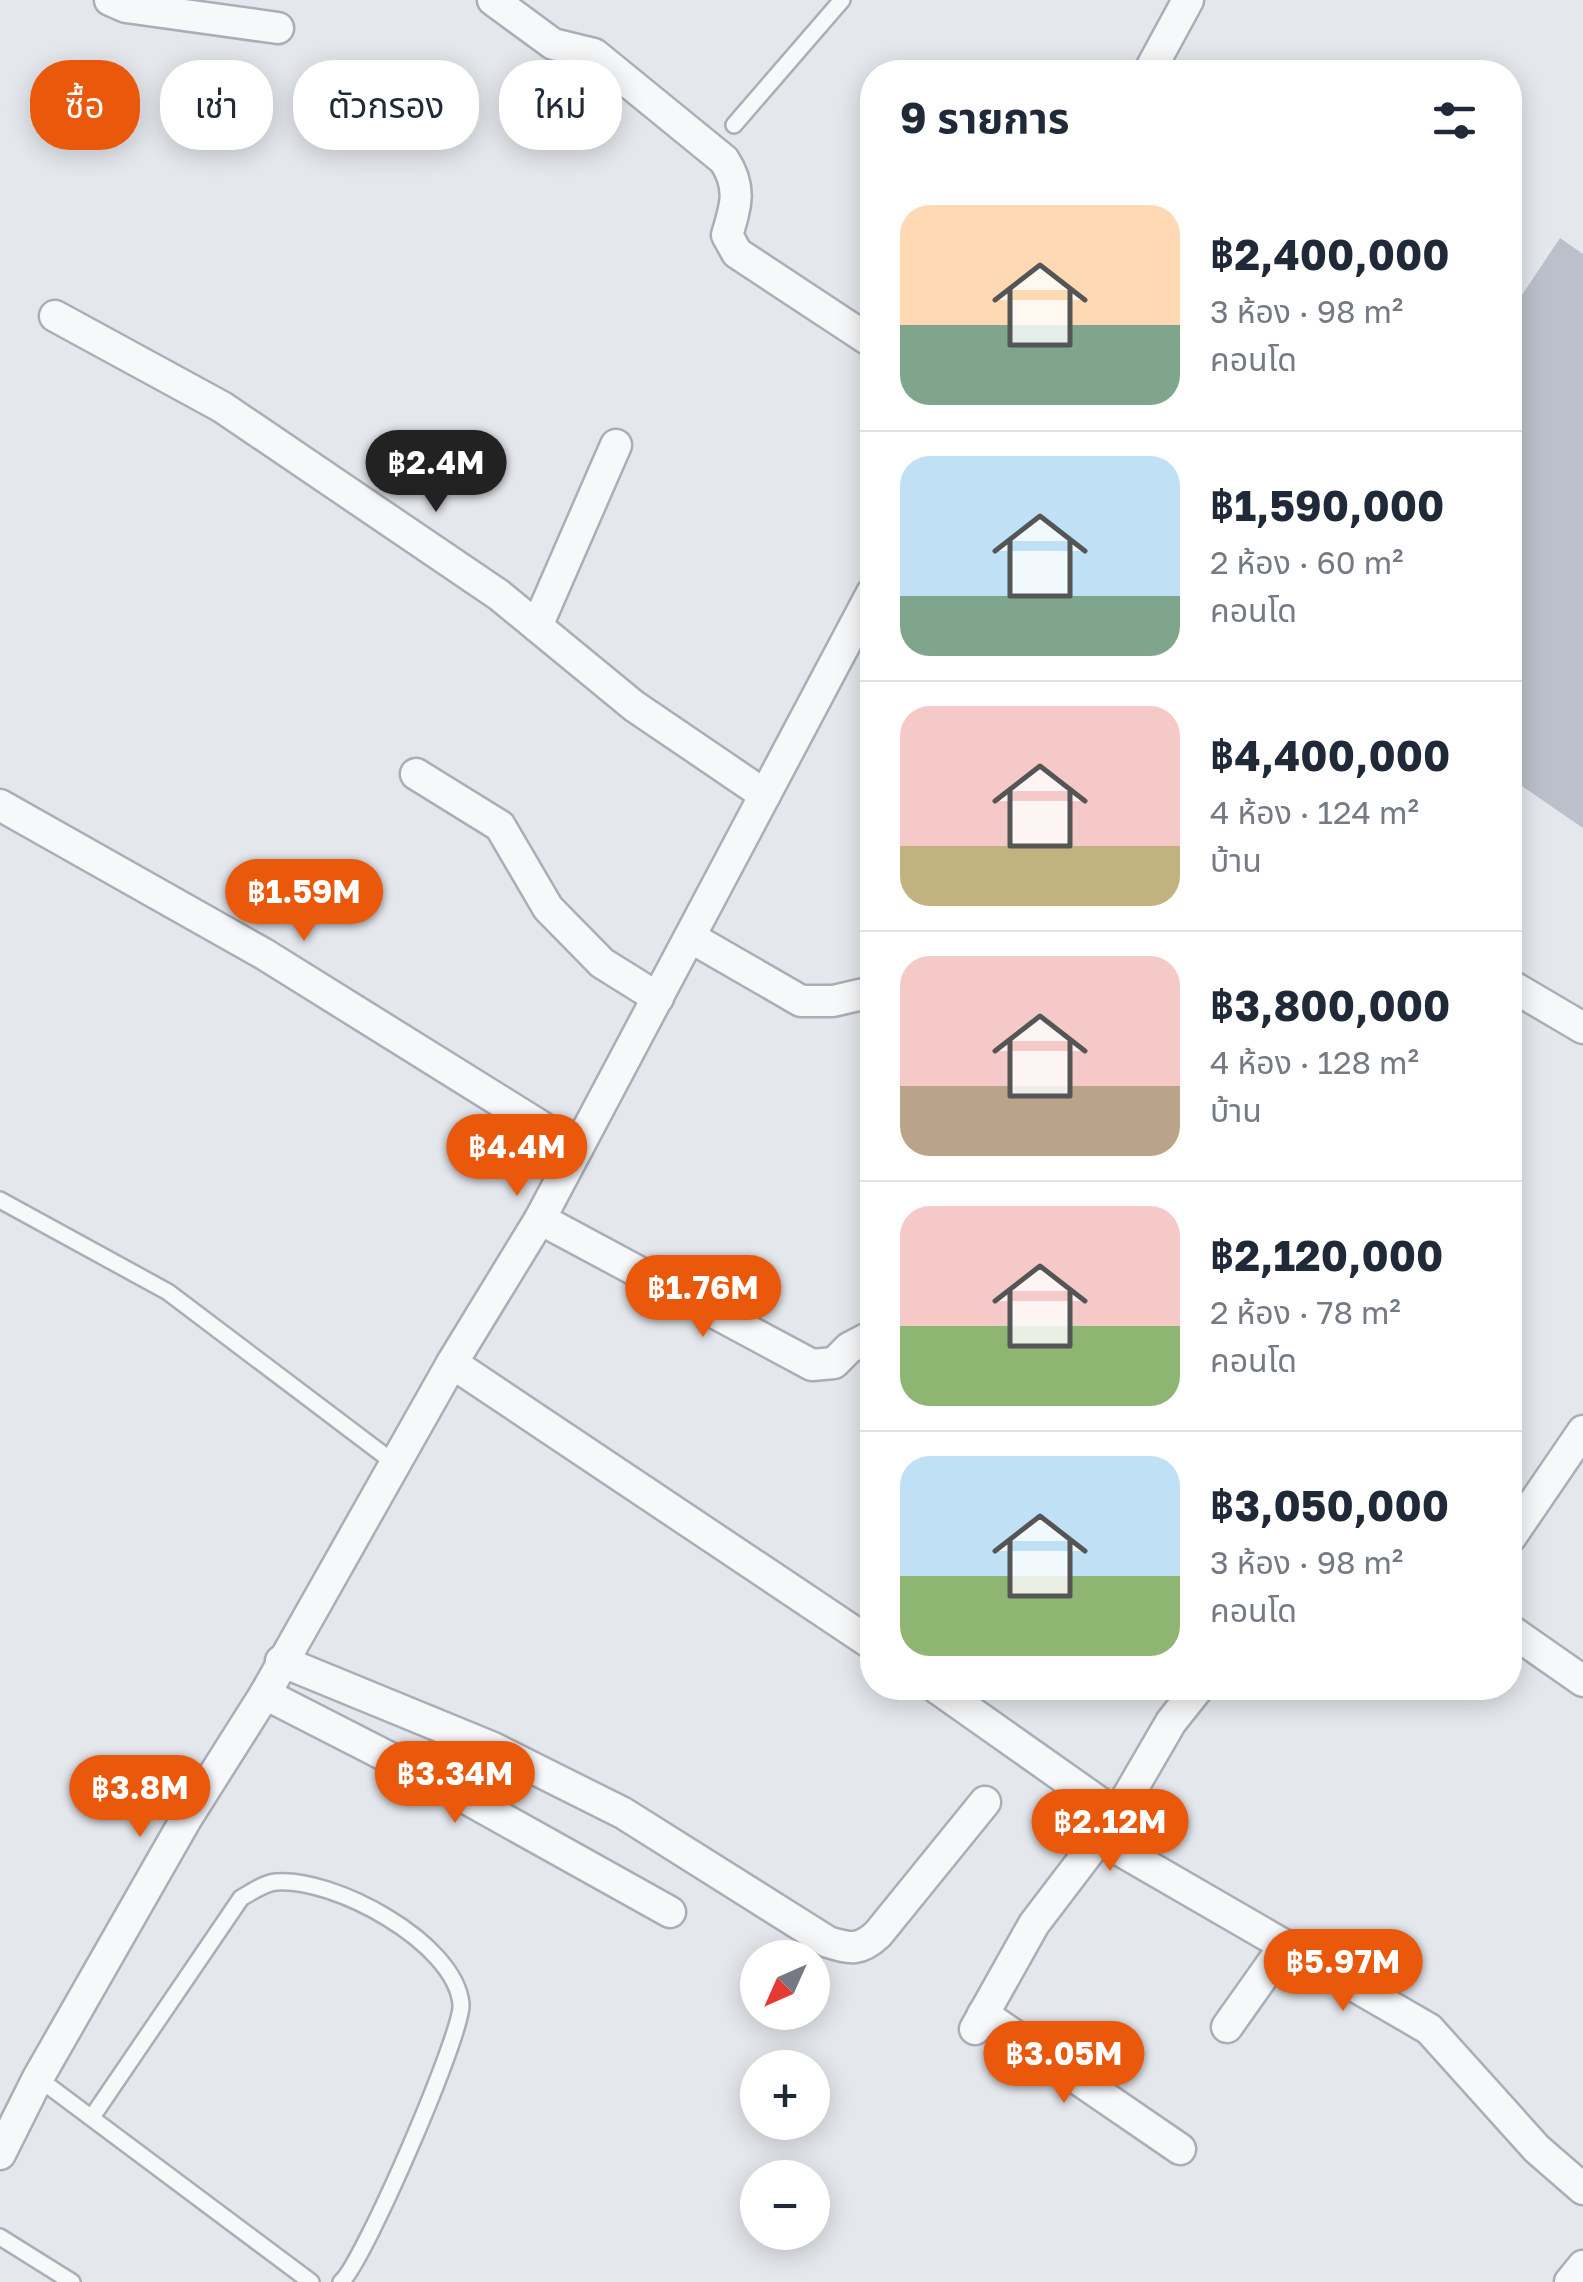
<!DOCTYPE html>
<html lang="th">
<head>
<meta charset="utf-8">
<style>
	:root { --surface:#fff; --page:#f2f2f3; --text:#1f2937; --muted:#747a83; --line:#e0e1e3; --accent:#ea580c }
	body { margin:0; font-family:"Golos Text","Noto Sans Thai",sans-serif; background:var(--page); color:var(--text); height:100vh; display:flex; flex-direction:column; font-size:38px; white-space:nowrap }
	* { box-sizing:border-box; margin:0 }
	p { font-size:32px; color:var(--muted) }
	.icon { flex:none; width:55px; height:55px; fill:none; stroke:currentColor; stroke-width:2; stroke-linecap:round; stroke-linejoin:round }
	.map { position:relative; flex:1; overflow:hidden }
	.sheet { position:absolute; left:860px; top:60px; width:662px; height:1640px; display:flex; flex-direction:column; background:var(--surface); border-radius:40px; box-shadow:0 5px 25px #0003 }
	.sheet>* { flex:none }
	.guide { position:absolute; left:30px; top:60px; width:680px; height:90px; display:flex; gap:20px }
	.needle { width:65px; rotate:225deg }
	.controls { position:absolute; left:740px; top:1940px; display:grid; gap:20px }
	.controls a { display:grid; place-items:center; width:90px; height:90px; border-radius:50%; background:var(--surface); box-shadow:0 5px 25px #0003; font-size:50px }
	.price { position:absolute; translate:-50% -85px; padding:0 22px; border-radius:35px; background:var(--accent); color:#fff; font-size:32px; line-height:65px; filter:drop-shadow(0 2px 5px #0008) }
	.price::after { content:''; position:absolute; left:50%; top:60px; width:30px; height:22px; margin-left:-15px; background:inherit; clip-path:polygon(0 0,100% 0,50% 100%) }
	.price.on { background:#222; color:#fff }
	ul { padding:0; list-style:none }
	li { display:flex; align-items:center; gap:30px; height:250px; padding:0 40px }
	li+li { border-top:2px solid var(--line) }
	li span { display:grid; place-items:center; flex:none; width:280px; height:200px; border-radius:30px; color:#555 }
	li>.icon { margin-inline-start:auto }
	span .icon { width:120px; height:120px; fill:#fffc; stroke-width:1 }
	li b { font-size:42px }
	h2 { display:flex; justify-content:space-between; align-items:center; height:120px; padding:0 40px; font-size:42px }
	.pill { padding:0 35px; border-radius:40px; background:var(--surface); box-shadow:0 5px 25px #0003; font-size:35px; line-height:90px }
	.pill.on { background:var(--accent); color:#fff }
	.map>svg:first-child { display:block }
</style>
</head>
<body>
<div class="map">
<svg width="1583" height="2282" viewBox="0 0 1583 2282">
	<rect width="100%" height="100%" fill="#e4e7ec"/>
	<!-- building -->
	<polygon fill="#bbc0ca" points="1560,238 1583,254 1583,828 1510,778 1510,313"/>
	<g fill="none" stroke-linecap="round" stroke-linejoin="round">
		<!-- service casing -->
		<g stroke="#a9aeb7" stroke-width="20">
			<g id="service">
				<polyline points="734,125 842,0"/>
				<polyline points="0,1200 168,1292 397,1465"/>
				<polyline points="38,2078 311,2282"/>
				<path d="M92 2117 241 1898C252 1892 264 1883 276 1882 333 1877 455 1942 461 2004 464 2031 362 2266 341 2282"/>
				<polyline points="0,2237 72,2282"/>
			</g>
		</g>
		<!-- minor casing -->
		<g stroke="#a9aeb7" stroke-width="35">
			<g id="minor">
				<polyline points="110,0 126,7 278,28"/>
				<path d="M493 0 553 44 594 54 724 160C742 187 736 206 727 235L737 253 872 342"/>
				<polyline points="1149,72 1188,0"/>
				<polyline points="55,316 222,407 499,595 634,706 765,795"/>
				<polyline points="537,626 616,445"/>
				<polyline points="416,774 500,826 548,908 602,963 658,998"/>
				<polyline points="0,805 264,954 577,1149"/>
				<polyline points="690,937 801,1001 833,1001 872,992"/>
				<polyline points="1510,985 1583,1028"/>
				<polyline points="540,1219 812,1365 834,1363 849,1348 872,1336"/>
				<polyline points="452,1363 872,1644"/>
				<polyline points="1510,1538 1583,1431"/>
				<polyline points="1510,1630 1583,1681"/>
				<path d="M281 1661 493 1748 623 1813 828 1942C851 1949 860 1951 878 1934L985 1802"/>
				<polyline points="937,1688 1117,1815"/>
				<polyline points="265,1694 437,1782 670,1912"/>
				<polyline points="1099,1838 1429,2029 1537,2149 1583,2189"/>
				<polyline points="983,2014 1180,2149"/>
				<polyline points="1227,2027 1285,1945"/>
				<polyline points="975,2029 1034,1924 1117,1815 1171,1722 1198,1688"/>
				<polyline points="0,2154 38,2078 186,1819 265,1694 452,1363 540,1219 872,593"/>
				<polyline points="1570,2282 1583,2266"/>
			</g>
		</g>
		<!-- service -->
		<use href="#service" stroke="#f7f8fa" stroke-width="15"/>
		<!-- minor -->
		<use href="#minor" stroke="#f7f8fa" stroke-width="30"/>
	</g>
</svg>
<div class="controls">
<a><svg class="needle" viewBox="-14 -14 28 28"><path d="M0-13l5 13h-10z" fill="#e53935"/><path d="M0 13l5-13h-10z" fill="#747a83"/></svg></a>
<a>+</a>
<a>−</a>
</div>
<b class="price on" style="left:436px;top:515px">฿2.4M</b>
<b class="price" style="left:304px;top:944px">฿1.59M</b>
<b class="price" style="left:517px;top:1199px">฿4.4M</b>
<b class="price" style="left:703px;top:1340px">฿1.76M</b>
<b class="price" style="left:455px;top:1826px">฿3.34M</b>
<b class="price" style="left:140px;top:1840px">฿3.8M</b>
<b class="price" style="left:1110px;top:1874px">฿2.12M</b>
<b class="price" style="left:1343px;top:2014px">฿5.97M</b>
<b class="price" style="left:1064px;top:2106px">฿3.05M</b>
<div class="guide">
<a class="pill on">ซื้อ</a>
<a class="pill">เช่า</a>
<a class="pill">ตัวกรอง</a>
<a class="pill">ใหม่</a>
</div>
<section class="sheet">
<h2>9 รายการ<svg class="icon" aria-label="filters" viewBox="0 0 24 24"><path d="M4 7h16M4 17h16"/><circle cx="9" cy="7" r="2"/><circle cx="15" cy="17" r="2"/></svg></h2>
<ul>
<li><span style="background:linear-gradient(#ffd9b3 60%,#7fa58c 0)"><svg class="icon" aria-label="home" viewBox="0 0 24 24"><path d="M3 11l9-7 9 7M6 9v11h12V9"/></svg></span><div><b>฿2,400,000</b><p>3 ห้อง · 98 m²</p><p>คอนโด</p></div></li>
<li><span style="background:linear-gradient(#bfe0f5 70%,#7fa58c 0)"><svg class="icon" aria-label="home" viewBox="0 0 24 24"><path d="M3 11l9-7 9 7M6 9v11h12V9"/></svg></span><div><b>฿1,590,000</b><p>2 ห้อง · 60 m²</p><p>คอนโด</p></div></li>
<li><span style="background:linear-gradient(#f6c9c9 70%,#c2b280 0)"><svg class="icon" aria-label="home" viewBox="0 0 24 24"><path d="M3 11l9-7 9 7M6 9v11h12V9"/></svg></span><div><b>฿4,400,000</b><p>4 ห้อง · 124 m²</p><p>บ้าน</p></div></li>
<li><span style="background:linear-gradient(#f6c9c9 65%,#b9a48a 0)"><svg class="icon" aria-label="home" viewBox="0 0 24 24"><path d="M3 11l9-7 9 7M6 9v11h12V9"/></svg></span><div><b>฿3,800,000</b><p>4 ห้อง · 128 m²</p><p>บ้าน</p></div></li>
<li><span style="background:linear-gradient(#f6c9c9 60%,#8fb573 0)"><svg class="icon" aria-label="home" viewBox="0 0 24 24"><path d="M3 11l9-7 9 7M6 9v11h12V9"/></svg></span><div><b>฿2,120,000</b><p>2 ห้อง · 78 m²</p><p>คอนโด</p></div></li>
<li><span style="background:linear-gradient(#bfe0f5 60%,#8fb573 0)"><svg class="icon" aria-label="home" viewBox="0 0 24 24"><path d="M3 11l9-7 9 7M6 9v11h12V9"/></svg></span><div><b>฿3,050,000</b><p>3 ห้อง · 98 m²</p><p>คอนโด</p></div></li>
</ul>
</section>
</div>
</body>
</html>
